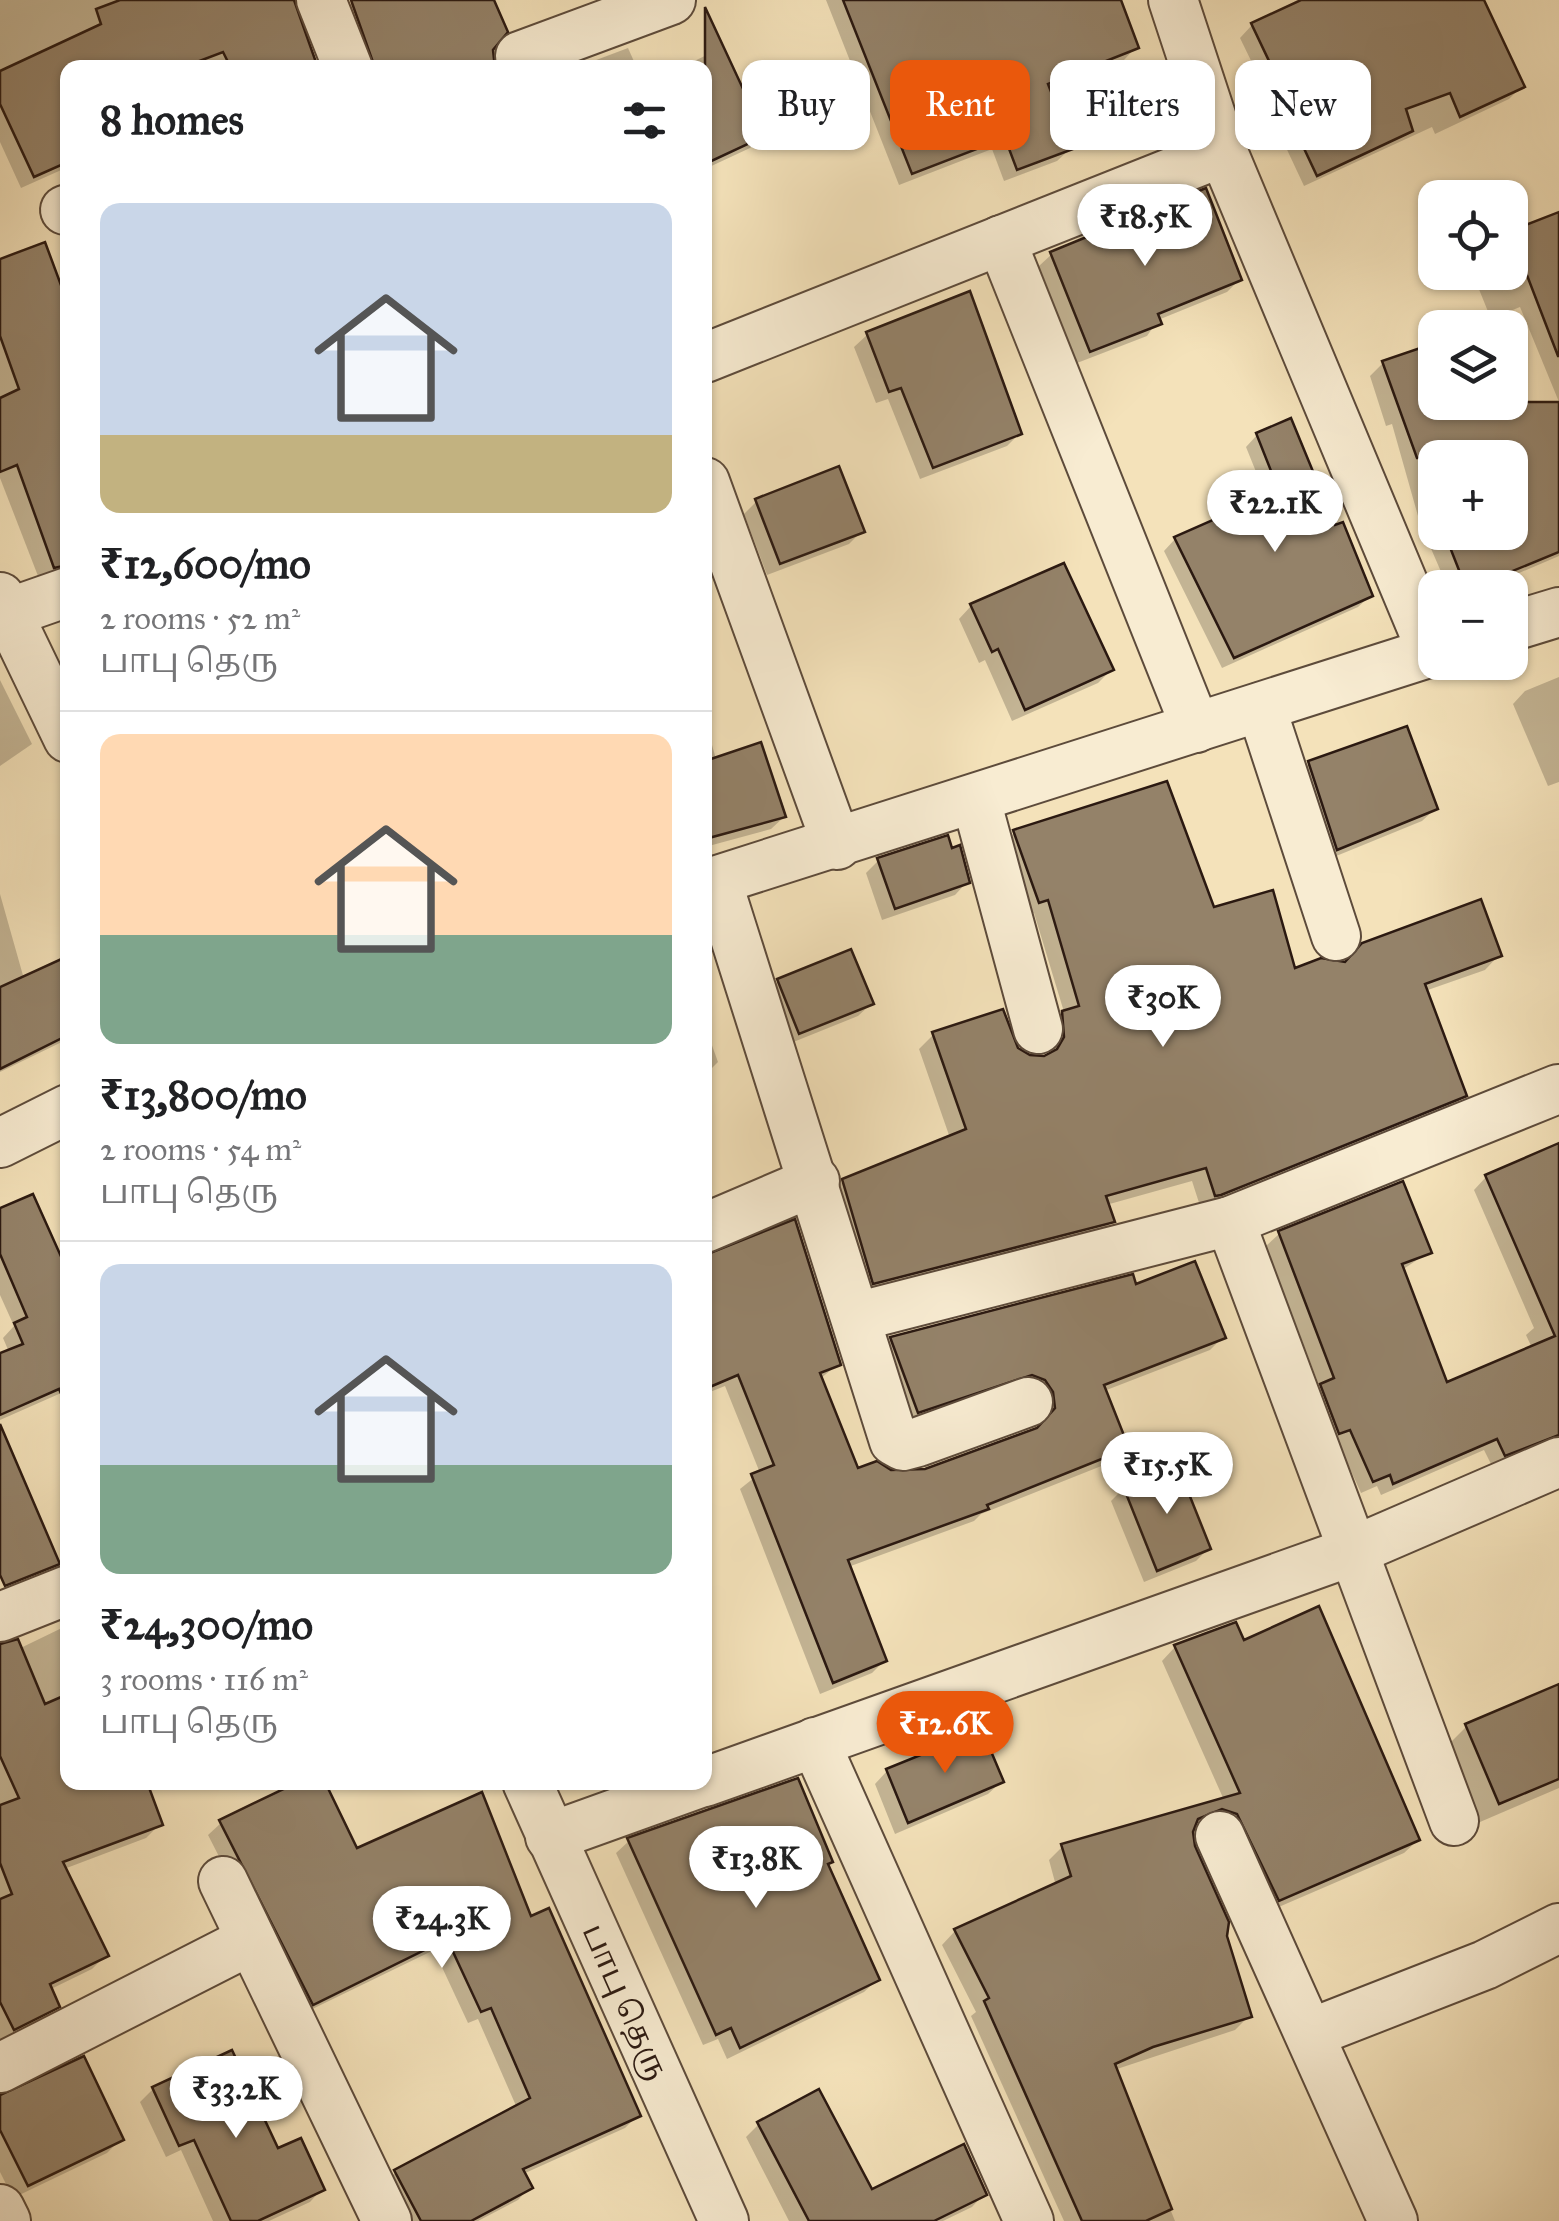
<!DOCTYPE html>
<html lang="en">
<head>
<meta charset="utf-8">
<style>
	:root { --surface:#fff; --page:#f6f6f6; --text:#202124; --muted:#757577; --line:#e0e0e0; --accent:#ea580c }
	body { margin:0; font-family:"IM FELL Great Primer","Noto Serif Tamil",serif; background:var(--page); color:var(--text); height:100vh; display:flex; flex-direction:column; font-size:38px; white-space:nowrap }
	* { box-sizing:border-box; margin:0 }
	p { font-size:32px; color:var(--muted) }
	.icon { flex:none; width:55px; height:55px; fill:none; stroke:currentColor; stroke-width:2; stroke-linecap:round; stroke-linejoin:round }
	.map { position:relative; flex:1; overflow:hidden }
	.sheet { position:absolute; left:60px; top:60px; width:652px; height:1730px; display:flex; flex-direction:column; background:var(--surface); border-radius:20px; box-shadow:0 2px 8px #0004 }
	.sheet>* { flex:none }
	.hud { position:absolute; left:742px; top:60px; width:665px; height:90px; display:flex; gap:20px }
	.controls { position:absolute; left:1418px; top:180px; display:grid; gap:20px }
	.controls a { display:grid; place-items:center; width:110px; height:110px; border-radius:20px; background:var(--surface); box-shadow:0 2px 8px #0004; font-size:50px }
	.price { position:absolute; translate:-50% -85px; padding:0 22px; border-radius:35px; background:#fff; color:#222; font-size:32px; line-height:65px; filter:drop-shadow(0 2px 5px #0008) }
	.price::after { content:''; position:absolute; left:50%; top:60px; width:30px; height:22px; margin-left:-15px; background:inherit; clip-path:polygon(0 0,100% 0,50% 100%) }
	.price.current { background:var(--accent); color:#fff }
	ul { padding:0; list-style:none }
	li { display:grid; align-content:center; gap:20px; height:530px; padding:0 40px }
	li+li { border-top:2px solid var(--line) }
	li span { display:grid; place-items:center; height:310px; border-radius:20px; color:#555 }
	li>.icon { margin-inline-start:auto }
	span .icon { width:180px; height:180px; fill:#fffc; stroke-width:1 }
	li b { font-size:42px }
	h2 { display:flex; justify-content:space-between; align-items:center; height:120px; padding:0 40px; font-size:42px }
	.chip { padding:0 35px; border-radius:20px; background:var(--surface); box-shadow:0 2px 8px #0004; font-size:35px; line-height:90px }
	.chip.current { background:var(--accent); color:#fff }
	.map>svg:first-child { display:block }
</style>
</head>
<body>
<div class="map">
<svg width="1559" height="2221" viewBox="0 0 1559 2221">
	<rect width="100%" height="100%" fill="#f4e2ba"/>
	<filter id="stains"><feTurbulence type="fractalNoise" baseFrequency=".002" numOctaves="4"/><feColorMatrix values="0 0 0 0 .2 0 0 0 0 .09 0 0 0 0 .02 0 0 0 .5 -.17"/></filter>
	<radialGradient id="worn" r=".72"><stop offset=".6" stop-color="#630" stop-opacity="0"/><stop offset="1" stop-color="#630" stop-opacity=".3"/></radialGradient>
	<!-- shadow -->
	<g fill="#0003" fill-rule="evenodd">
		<polygon points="0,0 279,0 316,68 213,68 211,63 198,68 68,68 68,167 21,188 0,142"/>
		<polygon points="356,0 492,0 394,68 362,68 339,14"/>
		<polygon points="826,0 1101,0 1136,47 1124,60 1047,90 1070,149 1057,161 1004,181 992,149 899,185"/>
		<polygon points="1307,0 1482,0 1522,86 1509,99 1435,134 1432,127 1304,186 1282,139 1287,135 1240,38 1252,25"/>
		<polygon points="628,48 637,68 575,68"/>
		<polygon points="721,48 762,136 750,148 705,169 705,68 680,68"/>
		<polygon points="1559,214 1559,402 1520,307 1491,319 1472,272 1510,272 1510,234"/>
		<polygon points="1052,254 1239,280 1227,292 1158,320 1147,336 1077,363 1039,266"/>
		<polygon points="0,263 68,565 38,576 0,478"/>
		<polygon points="969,295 1019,434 1007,446 920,479 888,399 876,403 854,347 867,335"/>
		<path d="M1435 346V402L1559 423V556L1484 588H1448L1420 523 1392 424 1386 426 1370 376 1383 363ZM1435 458H1510V532H1435Z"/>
		<polygon points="1257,435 1334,529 1370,596 1358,607 1222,668 1164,551 1175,539 1267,499 1246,447"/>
		<polygon points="757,501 862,531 849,544 767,575 744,514"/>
		<polygon points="971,606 1111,670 1098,683 1012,721 985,660 979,663 959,619"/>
		<polygon points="1559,677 1559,782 1548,786 1513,704 1525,691"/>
		<polygon points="0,680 32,744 0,766"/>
		<polygon points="712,745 716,759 784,817 771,829 705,847 705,747"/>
		<polygon points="1309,763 1435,809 1422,821 1324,861 1296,776"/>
		<polygon points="1014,833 1212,910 1294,971 1499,955 1485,970 1425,991 1465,1095 1450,1109 1201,1209 1192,1181 1106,1205 1112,1221 1098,1236 859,1297 829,1195 843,1181 950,1138 919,1049 933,1035 1016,1049 1029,1058 1045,1058 1051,1053 1049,1027 1064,1012 1034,913 1025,916 1000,847"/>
		<polygon points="951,851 967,882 955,895 882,920 866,873 879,860"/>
		<polygon points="0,894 24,979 68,959 68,1039 0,1072"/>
		<polygon points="778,981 871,1004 858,1016 786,1045 766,994"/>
		<polygon points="705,1026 718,1062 705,1075"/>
		<polygon points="1559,1146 1559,1442 1492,1466 1484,1450 1381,1495 1377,1486 1361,1493 1337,1440 1309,1399 1320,1388 1266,1246 1279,1234 1429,1252 1402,1270 1446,1385 1532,1348 1526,1335 1534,1328 1474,1190 1486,1177"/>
		<polygon points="0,1211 68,1390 0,1420 0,1355 9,1352 3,1338 14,1326 0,1295"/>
		<polygon points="705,1260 838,1364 820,1379 857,1471 909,1475 1037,1431 1043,1423 1042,1407 905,1424 879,1351 891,1339 1134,1288 1223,1337 1210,1350 1104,1391 1126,1448 1114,1461 981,1514 974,1521 848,1567 884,1661 872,1673 820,1694 740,1489 760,1473 725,1386 705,1394"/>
		<polygon points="1124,1488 1209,1548 1196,1561 1144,1582 1111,1501"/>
		<polygon points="68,1625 68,1782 160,1824 146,1838 64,1869 106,1955 92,1969 49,1990 57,2006 42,2020 0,2042 0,1658"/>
		<polygon points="1242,1643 1418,1840 1404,1853 1265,1913 1209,1821 1194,1824 1192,1847 1249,2016 1235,2030 1114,2070 1175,2221 1064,2221 971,2016 976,2012 942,1945 955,1931 1056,1886 1049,1860 1062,1847 1224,1800 1162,1661 1175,1647"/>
		<polygon points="1559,1686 1559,1788 1480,1822 1448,1745 1467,1726"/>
		<polygon points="887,1771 1001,1782 988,1794 895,1834 875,1784"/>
		<polygon points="221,1823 356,1851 530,1919 638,2115 625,2128 523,2174 530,2187 518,2200 478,2221 402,2221 383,2184 396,2172 517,2108 478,2019 468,2023 434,1950 300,2015 208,1835"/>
		<polygon points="629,1841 826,1866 877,1980 864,1992 727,2059 718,2039 703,2045 616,1853"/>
		<polygon points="153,2089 322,2189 310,2202 269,2221 213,2221 181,2150 166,2157 140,2102"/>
		<polygon points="0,2098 121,2139 107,2153 13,2198 0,2172"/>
		<polygon points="759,2124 871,2193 984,2194 972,2207 943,2221 789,2221 746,2137"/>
	</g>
	<!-- building -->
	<g fill="#948269" stroke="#2b1911" stroke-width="2.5">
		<polygon points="120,0 294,0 318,68 231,68 223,52 181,68 68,68 68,162 34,177 0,104 0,71 101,24 96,9"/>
		<polygon points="351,0 494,0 508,32 493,50 495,68 375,68"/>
		<polygon points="843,0 1121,0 1139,48 1048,84 1073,149 1017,170 1005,138 912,174"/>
		<polygon points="1301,0 1484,0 1525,87 1460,117 1450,93 1406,109 1413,131 1317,176 1293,125 1298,122 1251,23"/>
		<polygon points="705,7 765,136 705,164"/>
		<polygon points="1206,188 1242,280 1158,314 1162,324 1090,352 1050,252"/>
		<polygon points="1559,212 1559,356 1558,356 1510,231"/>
		<polygon points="45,242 68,304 68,565 54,568 17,465 0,472 0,398 19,389 0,336 0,259"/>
		<polygon points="970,291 1022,434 933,468 901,388 889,392 866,332"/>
		<polygon points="1435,343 1435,402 1559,402 1559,552 1471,588 1466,588 1444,532 1510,532 1510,458 1417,458 1382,361"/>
		<polygon points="1291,418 1335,525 1343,522 1373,596 1234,658 1174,537 1279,491 1256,433"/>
		<polygon points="839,466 865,532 780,564 755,499"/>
		<polygon points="1064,563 1114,670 1025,710 998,649 992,652 970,604"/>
		<polygon points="1407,726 1438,809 1337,850 1308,761"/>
		<polygon points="761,742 786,817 705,839 705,761"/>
		<polygon points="1167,781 1214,907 1273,890 1295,968 1321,958 1345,962 1362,943 1481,899 1502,956 1425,984 1467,1096 1221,1195 1215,1196 1206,1168 1106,1196 1115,1222 873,1284 842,1179 966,1129 932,1032 1003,1009 1018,1048 1030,1055 1044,1056 1057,1049 1064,1037 1062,1011 1079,1006 1048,900 1039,903 1013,830"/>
		<polygon points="948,835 952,848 960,845 970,883 895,909 877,858"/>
		<polygon points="851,949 874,1004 799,1034 777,979"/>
		<polygon points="68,956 68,1035 0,1069 0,987"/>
		<polygon points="1559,1143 1559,1435 1505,1456 1497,1439 1393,1484 1390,1475 1373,1482 1350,1430 1339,1434 1320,1384 1334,1378 1278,1231 1403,1181 1432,1253 1402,1264 1447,1382 1555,1336 1485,1175"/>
		<polygon points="33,1194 68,1272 68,1409 59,1389 0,1415 0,1353 23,1344 14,1323 27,1317 0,1254 0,1208"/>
		<polygon points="795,1219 841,1365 820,1373 858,1468 877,1461 891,1470 925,1469 1037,1428 1055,1408 1053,1392 1045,1380 1032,1375 918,1413 890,1337 1133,1274 1136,1284 1195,1261 1226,1338 1104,1385 1129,1448 987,1505 989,1509 848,1560 887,1661 833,1683 751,1474 774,1465 738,1375 705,1389 705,1255"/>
		<polygon points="0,1424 60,1564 5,1586 0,1575"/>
		<polygon points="1177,1464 1211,1549 1157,1571 1123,1486"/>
		<polygon points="1319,1606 1420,1840 1279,1901 1237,1814 1222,1809 1198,1819 1193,1832 1195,1846 1229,1922 1227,1936 1252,2017 1153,2047 1115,2064 1172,2209 1146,2221 1082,2221 984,2001 989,1998 954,1929 1071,1876 1061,1844 1240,1793 1174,1645 1236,1622 1244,1640"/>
		<polygon points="18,1639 45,1704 68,1694 68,1782 147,1782 163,1825 63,1862 109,1956 50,1984 60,2007 14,2030 0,2002 0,1899 12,1894 0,1863 0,1805 19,1798 0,1756 0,1644"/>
		<polygon points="1559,1684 1559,1779 1499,1804 1465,1724"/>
		<polygon points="982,1730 1004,1782 908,1823 886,1769"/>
		<polygon points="798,1778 833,1862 828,1864 880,1980 740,2048 731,2028 716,2035 627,1838"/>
		<polygon points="298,1782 325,1782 357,1848 482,1792 531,1916 549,1908 641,2116 523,2169 533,2188 471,2221 421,2221 394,2170 530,2098 491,2008 481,2012 447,1939 313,2005 219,1820"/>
		<polygon points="232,2050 278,2148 301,2138 325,2190 258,2221 231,2221 194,2140 179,2146 152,2087"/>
		<polygon points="84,2056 124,2140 28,2186 0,2130 0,2095"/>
		<polygon points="819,2089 872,2189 964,2144 987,2195 934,2221 809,2221 757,2122"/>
	</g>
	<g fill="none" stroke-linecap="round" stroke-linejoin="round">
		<!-- street casing -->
		<g stroke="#5d4b3b" stroke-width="52">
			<g id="street">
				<polyline points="321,0 348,68"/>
				<polyline points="1173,0 1223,152 1432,652"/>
				<polyline points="520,56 671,0"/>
				<polyline points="65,210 68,209"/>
				<polyline points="1001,240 1196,728"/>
				<polyline points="705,358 1223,152"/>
				<polyline points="705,482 837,845"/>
				<polyline points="0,597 68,738"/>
				<polyline points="8,613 68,592"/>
				<polyline points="1510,627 1559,612"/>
				<polyline points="1261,707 1336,936"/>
				<polyline points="976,800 1038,1029"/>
				<polyline points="717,881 894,1441 903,1446 918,1442 1028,1402"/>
				<polyline points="705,884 1435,651"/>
				<polyline points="0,1143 68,1109"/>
				<polyline points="1230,1221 1454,1821"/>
				<polyline points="705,1228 815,1181"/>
				<polyline points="856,1317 1230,1221 1558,1089"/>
				<polyline points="0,1617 68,1590"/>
				<polyline points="815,1742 1029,2221"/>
				<polyline points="527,1782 724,2221"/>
				<polyline points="705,1782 1353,1551 1559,1462"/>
				<polyline points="1220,1836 1393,2221"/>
				<polyline points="550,1837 703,1782"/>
				<polyline points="223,1881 387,2221"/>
				<polyline points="1311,2033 1485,1965 1559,1928"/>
				<polyline points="0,2068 251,1940"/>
				<polyline points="0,2209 6,2221"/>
			</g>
		</g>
		<!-- street -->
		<use href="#street" stroke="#f8ecd2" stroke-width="48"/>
	</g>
	<g text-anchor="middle" stroke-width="8" stroke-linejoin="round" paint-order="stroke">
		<!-- street labels -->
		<g font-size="30" fill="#2b1911" stroke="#f8ecd2">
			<text transform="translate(625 2002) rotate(66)" y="10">பாபு தெரு</text>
		</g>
	</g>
	<rect width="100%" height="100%" filter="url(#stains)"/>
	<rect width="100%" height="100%" fill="url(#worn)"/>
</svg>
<div class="controls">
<a><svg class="icon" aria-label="locate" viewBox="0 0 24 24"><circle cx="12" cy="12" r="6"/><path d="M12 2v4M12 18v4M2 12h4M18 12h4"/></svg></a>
<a><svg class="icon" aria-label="layers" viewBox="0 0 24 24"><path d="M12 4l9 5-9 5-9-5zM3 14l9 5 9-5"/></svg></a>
<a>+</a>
<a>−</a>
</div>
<b class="price" style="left:1145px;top:269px">₹18.5K</b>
<b class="price" style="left:1275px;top:555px">₹22.1K</b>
<b class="price" style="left:1163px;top:1050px">₹30K</b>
<b class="price" style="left:1167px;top:1517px">₹15.5K</b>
<b class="price current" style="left:945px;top:1776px">₹12.6K</b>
<b class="price" style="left:756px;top:1911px">₹13.8K</b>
<b class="price" style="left:442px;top:1971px">₹24.3K</b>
<b class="price" style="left:236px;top:2141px">₹33.2K</b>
<div class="hud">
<a class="chip">Buy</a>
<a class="chip current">Rent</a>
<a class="chip">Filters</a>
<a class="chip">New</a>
</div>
<section class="sheet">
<h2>8 homes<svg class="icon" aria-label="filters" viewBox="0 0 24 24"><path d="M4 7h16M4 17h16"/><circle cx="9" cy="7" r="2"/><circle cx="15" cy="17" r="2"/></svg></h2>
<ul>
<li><span style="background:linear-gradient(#c9d6e8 75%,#c2b280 0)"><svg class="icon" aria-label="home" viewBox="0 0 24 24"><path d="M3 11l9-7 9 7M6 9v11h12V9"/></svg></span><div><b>₹12,600/mo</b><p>2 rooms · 52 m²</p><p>பாபு தெரு</p></div></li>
<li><span style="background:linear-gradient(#ffd9b3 65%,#7fa58c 0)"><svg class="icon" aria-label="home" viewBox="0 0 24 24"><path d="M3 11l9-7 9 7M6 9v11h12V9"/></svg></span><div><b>₹13,800/mo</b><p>2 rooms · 54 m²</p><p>பாபு தெரு</p></div></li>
<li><span style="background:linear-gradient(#c9d6e8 65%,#7fa58c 0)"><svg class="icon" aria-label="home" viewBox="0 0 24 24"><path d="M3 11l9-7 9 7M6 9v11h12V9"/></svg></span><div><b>₹24,300/mo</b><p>3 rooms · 116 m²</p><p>பாபு தெரு</p></div></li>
</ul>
</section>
</div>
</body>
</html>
